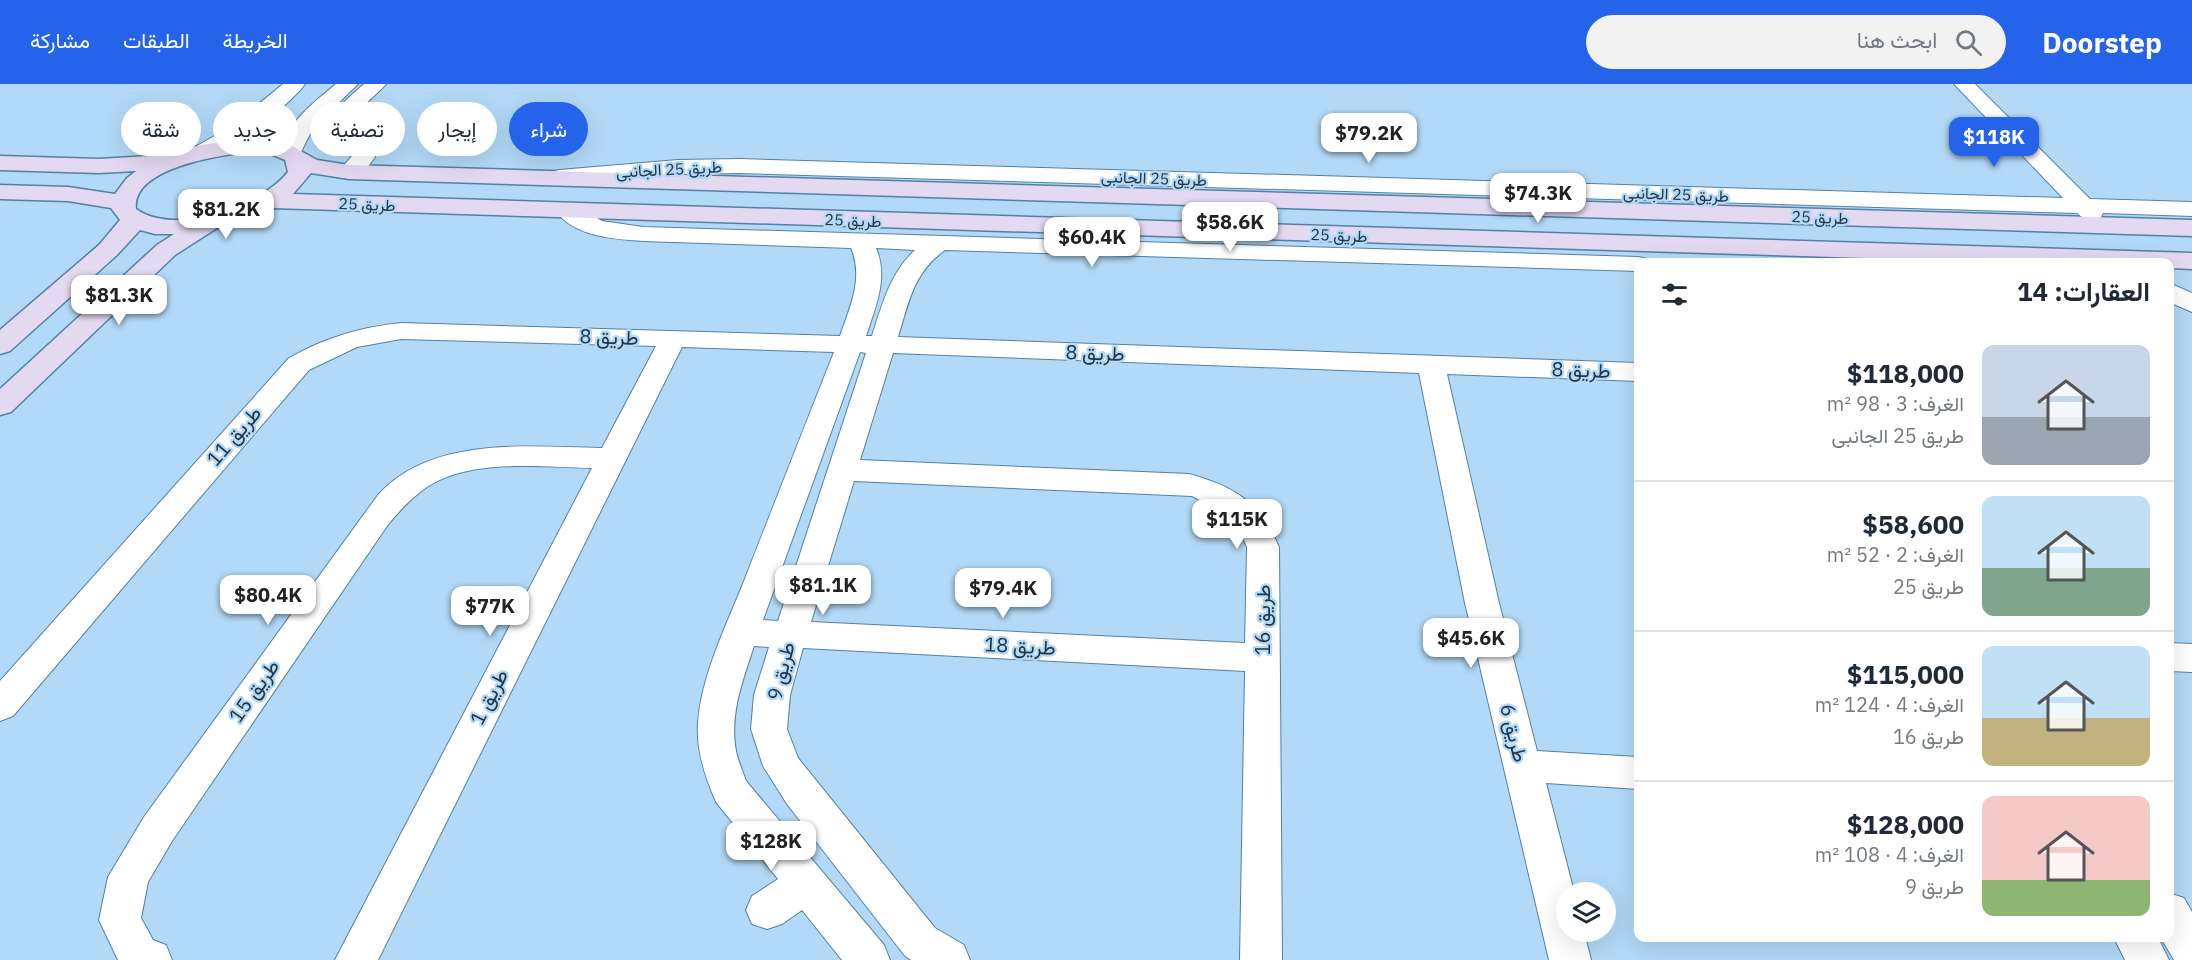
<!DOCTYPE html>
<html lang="ar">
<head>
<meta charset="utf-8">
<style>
	:root { --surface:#fff; --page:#f2f2f3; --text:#1f2937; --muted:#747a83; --line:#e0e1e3; --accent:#2563eb }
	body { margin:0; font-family:"IBM Plex Sans",Vazirmatn,sans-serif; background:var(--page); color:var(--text); direction:rtl; height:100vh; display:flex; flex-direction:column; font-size:22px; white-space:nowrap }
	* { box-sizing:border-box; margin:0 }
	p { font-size:20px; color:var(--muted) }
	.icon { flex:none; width:33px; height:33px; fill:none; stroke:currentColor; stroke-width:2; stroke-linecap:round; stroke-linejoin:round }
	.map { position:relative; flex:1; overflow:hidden; direction:ltr }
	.details { position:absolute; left:1634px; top:174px; width:540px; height:684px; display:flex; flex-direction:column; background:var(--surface); border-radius:12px; box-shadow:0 6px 24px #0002; direction:rtl }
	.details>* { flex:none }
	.guide { position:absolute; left:18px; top:18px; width:570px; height:54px; direction:rtl; display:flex; gap:12px }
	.fabs { position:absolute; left:1556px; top:798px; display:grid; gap:12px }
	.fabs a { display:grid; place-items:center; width:60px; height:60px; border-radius:50%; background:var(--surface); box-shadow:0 6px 24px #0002; font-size:30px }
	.price { position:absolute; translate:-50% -51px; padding:0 14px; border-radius:12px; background:#fff; color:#222; font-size:20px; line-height:39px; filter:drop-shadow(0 2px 3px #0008) }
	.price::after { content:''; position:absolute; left:50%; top:36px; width:18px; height:14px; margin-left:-9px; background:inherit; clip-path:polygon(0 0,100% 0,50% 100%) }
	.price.on { background:var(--accent); color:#fff }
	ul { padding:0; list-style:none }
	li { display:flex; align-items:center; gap:18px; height:150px; padding:0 24px }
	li+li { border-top:2px solid var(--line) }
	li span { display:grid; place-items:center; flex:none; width:168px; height:120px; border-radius:12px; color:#555 }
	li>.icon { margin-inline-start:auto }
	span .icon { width:72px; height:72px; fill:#fffc; stroke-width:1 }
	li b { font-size:26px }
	h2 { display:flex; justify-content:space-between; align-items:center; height:72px; padding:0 24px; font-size:26px }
	.pill { padding:0 21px; border-radius:27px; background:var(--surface); box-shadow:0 6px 24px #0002; font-size:21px; line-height:54px }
	.pill.on { background:var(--accent); color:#fff }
	header { display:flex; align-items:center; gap:36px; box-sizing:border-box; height:84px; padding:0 30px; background:var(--accent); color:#fff }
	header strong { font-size:28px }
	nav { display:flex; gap:33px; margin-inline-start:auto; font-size:21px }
	.search { width:420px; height:54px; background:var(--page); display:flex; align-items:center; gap:15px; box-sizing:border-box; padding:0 21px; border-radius:33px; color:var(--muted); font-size:22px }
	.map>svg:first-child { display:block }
</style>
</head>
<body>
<header>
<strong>Doorstep</strong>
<div class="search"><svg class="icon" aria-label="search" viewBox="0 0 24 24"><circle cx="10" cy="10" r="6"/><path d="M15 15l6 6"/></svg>ابحث هنا</div>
<nav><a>الخريطة</a><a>الطبقات</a><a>مشاركة</a></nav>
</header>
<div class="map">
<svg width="2192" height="876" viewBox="0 0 2192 876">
	<rect width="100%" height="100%" fill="#b2d9f7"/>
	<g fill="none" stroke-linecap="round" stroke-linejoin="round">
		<!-- street casing -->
		<g stroke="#5381a4" stroke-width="2">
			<g id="street">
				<path d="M283 0H305C291 20 219 79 195 73L192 68 195 63 232 42Z"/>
				<path d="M336 0H358L313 44 298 74 290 76 282 74 279 69C288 38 312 20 336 0Z"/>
				<path d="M364 0H386C378 11 332 42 353 57 359 61 366 62 372 64L375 73C366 86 357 97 341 93L338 88 352 72C301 54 340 21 364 0Z"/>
				<path d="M1954 0H1975L2090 115 2192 118V132L2103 129 2100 135C2090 138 2085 136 2077 129L740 89 678 90 559 100 551 98 548 93 551 88 559 86 678 76 740 75 2063 114Z"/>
				<path d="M568 120 576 122 602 137 643 143 1638 173 1647 175 1649 178H1638V187L945 166C913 189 909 218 898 253L1638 279V297L1447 290 1499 519 1537 667 1638 673V705L1546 699 1574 808H1566V848H1584L1591 876H1549L1465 519 1419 289 893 269 860 376 1189 390C1236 403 1259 418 1279 463L1282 876H1240L1245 587 803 564 790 611 787 645 798 674 935 844 964 861 970 876H911L905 872 787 720 763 682 751 645 754 611 769 563 754 562C743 596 729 630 736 667 738 677 743 688 746 697L884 861 890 876H842L802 826 782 840 767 845 752 840 746 826 752 812 778 795 716 718C705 693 696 666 698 639 701 592 727 540 744 497 774 420 804 344 834 268L682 263 378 876H335L592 384C542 383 470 374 427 403 411 414 399 427 387 442L172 757 148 798 141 834 153 856 166 861 172 876H118L99 836 108 793 144 733 378 411C432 351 530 363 602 364L656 262 401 255 357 263 309 286 13 632 0 637V597L289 274C324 254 361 243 401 239L840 252C850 223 864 194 851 164L643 157C615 155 574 153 556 127L560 122ZM876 164 915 166C890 189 882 221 872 252H866C875 224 889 194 876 164ZM860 268 866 269 778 537 763 536ZM854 397 1192 412 1224 429 1239 446 1247 463 1245 559 811 538Z"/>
				<polygon points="2169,199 2192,209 2192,228 2169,218"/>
				<polygon points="2169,559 2192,560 2192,588 2169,587"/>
				<polygon points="2169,809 2184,814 2192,828 2192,876 2174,876 2161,854 2169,854"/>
				<polygon points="2114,854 2158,854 2169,876 2125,876"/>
			</g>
		</g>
		<!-- secondary casing -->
		<g stroke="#5381a4" stroke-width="3">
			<path id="secondary" d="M253 54 290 61 317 76 349 81 2192 136V152L349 95 311 89 293 110 2192 169V185L2169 184V178H1992L273 124 249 135 217 144 175 171 11 328 0 331V305L157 161 174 150H155L140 146 117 171 10 267 0 270V246L99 161 120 136 111 124 68 117 0 115V101L68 103 115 110 127 94 136 87 99 89 0 86V72L99 75 166 71 201 61ZM253 68 271 70 285 76 288 88C260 123 175 153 136 125 131 83 224 70 253 68Z"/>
		</g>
		<!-- street -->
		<use href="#street" fill="#fff" fill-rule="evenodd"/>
		<!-- secondary -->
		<use href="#secondary" fill="#e3d9f1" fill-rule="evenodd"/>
	</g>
	<g text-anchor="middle" stroke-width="4.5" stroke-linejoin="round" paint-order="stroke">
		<!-- far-street labels -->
		<g font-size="16" fill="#223645" stroke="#b2d9f7">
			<text transform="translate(669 85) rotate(-3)" y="6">طريق 25 الجانبى</text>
			<text transform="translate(1154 94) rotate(2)" y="6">طريق 25 الجانبى</text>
			<text transform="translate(1676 110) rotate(2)" y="6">طريق 25 الجانبى</text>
			<text transform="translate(367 120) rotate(2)" y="6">طريق 25</text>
			<text transform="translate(1820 133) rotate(2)" y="6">طريق 25</text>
			<text transform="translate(853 136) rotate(2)" y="6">طريق 25</text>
			<text transform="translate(1339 151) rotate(2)" y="6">طريق 25</text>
		</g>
		<!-- street labels -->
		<g font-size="20" fill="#223645" stroke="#b2d9f7">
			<text transform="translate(609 253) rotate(2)" y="7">طريق 8</text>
			<text transform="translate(1095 269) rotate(2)" y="7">طريق 8</text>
			<text transform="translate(1581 286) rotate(2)" y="7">طريق 8</text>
			<text transform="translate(234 352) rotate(-49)" y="7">طريق 11</text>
			<text transform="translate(1263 536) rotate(-90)" y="7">طريق 16</text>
			<text transform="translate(1020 562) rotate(3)" y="7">طريق 18</text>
			<text transform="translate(781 587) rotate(-76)" y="7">طريق 9</text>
			<text transform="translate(254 607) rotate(-55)" y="7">طريق 15</text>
			<text transform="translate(489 613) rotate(-63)" y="7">طريق 1</text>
			<text transform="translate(1514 649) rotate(76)" y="7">طريق 6</text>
		</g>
	</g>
</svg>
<div class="fabs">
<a><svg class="icon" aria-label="layers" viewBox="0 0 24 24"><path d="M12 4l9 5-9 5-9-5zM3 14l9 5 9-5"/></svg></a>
</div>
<b class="price" style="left:1369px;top:80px">$79.2K</b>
<b class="price on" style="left:1994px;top:84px">$118K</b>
<b class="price" style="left:1538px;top:140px">$74.3K</b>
<b class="price" style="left:226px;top:156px">$81.2K</b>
<b class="price" style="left:1230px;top:169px">$58.6K</b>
<b class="price" style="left:1092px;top:184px">$60.4K</b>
<b class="price" style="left:119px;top:242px">$81.3K</b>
<b class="price" style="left:1237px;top:466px">$115K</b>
<b class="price" style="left:823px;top:532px">$81.1K</b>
<b class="price" style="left:1003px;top:535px">$79.4K</b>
<b class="price" style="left:268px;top:542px">$80.4K</b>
<b class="price" style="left:490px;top:553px">$77K</b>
<b class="price" style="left:1471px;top:585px">$45.6K</b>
<b class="price" style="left:771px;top:788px">$128K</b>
<div class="guide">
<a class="pill on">شراء</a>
<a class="pill">إيجار</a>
<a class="pill">تصفية</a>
<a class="pill">جديد</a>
<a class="pill">شقة</a>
</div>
<section class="details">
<h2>العقارات: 14<svg class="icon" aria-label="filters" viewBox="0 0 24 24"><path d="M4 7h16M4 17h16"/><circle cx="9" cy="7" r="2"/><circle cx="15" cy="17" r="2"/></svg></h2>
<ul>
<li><span style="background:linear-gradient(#c9d6e8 60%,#9aa5b1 0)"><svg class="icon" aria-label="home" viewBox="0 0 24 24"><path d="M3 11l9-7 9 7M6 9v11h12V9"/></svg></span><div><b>$118,000</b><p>الغرف: 3 · 98 m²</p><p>طريق 25 الجانبى</p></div></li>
<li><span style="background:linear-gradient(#bfe0f5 60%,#7fa58c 0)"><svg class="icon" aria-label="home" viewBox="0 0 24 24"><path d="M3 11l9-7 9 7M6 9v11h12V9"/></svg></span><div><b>$58,600</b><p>الغرف: 2 · 52 m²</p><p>طريق 25</p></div></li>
<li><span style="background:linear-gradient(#bfe0f5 60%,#c2b280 0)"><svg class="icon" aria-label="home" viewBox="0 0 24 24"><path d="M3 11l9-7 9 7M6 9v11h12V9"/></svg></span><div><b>$115,000</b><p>الغرف: 4 · 124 m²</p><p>طريق 16</p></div></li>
<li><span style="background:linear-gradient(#f6c9c9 70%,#8fb573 0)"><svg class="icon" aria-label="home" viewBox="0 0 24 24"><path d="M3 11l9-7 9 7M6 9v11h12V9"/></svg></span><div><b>$128,000</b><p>الغرف: 4 · 108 m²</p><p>طريق 9</p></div></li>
</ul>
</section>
</div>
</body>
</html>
